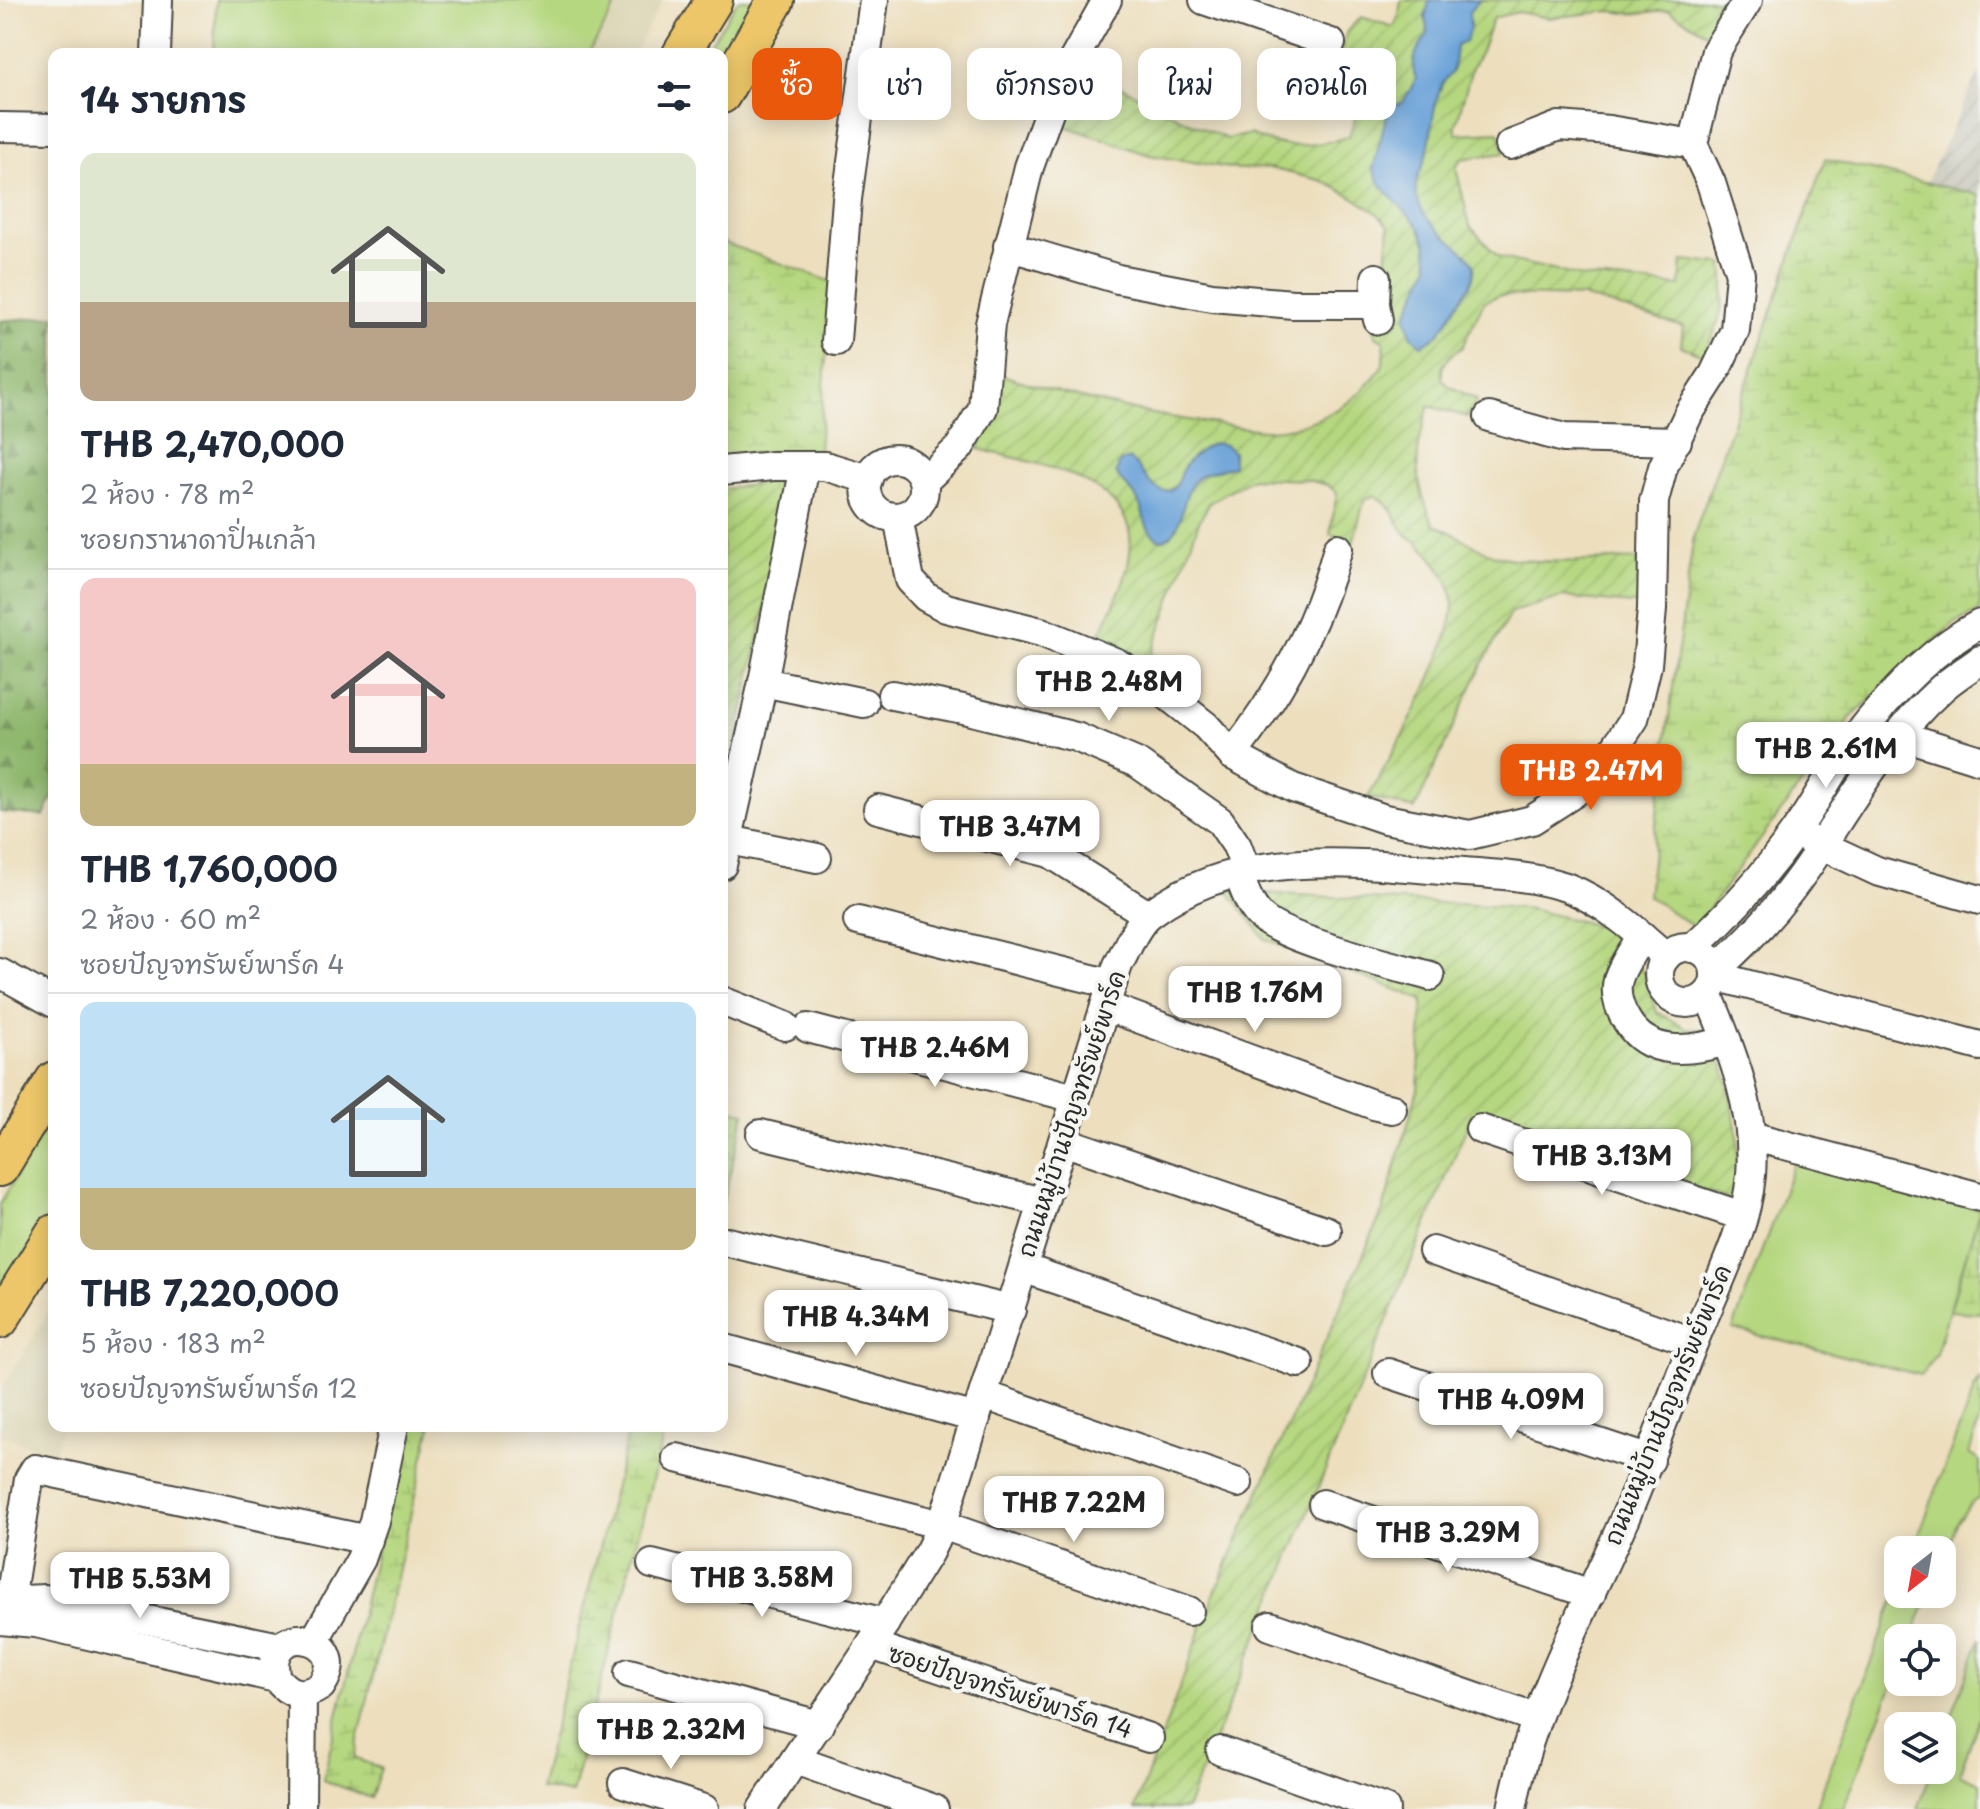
<!DOCTYPE html>
<html lang="th">
<head>
<meta charset="utf-8">
<style>
	:root { --surface:#fff; --page:#f2f2f3; --text:#1f2937; --muted:#747a83; --line:#e0e1e3; --accent:#ea580c }
	body { margin:0; font-family:"Playpen Sans","Playpen Sans Thai",sans-serif; background:var(--page); color:var(--text); height:100vh; display:flex; flex-direction:column; font-size:30px; white-space:nowrap }
	* { box-sizing:border-box; margin:0 }
	p { font-size:26px; color:var(--muted) }
	.icon { flex:none; width:44px; height:44px; fill:none; stroke:currentColor; stroke-width:2; stroke-linecap:round; stroke-linejoin:round }
	.map { position:relative; flex:1; overflow:hidden }
	.drawer { position:absolute; left:48px; top:48px; width:680px; height:1384px; display:flex; flex-direction:column; background:var(--surface); border-radius:16px; box-shadow:0 4px 20px #0003 }
	.drawer>* { flex:none }
	.banner { position:absolute; left:752px; top:48px; width:760px; height:72px; display:flex; gap:16px }
	.needle { width:52px; rotate:211deg }
	.fabs { position:absolute; left:1884px; top:1536px; display:grid; gap:16px }
	.fabs a { display:grid; place-items:center; width:72px; height:72px; border-radius:16px; background:var(--surface); box-shadow:0 4px 20px #0003; font-size:40px }
	.price { position:absolute; translate:-50% -68px; padding:0 18px; border-radius:16px; background:#fff; color:#222; font-size:26px; line-height:52px; filter:drop-shadow(0 2px 4px #0008) }
	.price::after { content:''; position:absolute; left:50%; top:48px; width:24px; height:18px; margin-left:-12px; background:inherit; clip-path:polygon(0 0,100% 0,50% 100%) }
	.price.active { background:var(--accent); color:#fff }
	ul { padding:0; list-style:none }
	li { display:grid; align-content:center; gap:16px; height:424px; padding:0 32px }
	li+li { border-top:2px solid var(--line) }
	li span { display:grid; place-items:center; height:248px; border-radius:16px; color:#555 }
	li>.icon { margin-inline-start:auto }
	span .icon { width:144px; height:144px; fill:#fffc; stroke-width:1 }
	li b { font-size:34px }
	h2 { display:flex; justify-content:space-between; align-items:center; height:96px; padding:0 32px; font-size:34px }
	.pill { padding:0 28px; border-radius:16px; background:var(--surface); box-shadow:0 4px 20px #0003; font-size:28px; line-height:72px }
	.pill.active { background:var(--accent); color:#fff }
	.map>svg:first-child { display:block }
</style>
</head>
<body>
<div class="map">
<svg width="1980" height="1809" viewBox="0 0 1980 1809">
	<defs>
		<pattern id="industrial-furrows" width="10" height="10" patternUnits="userSpaceOnUse" patternTransform="scale(2)"><rect width="10" height="10" fill="#c5c5b8"/><path d="M-1 1l2-2M0 10L10 0M9 11l2-2" fill="none" stroke="#a9a99e"/></pattern>
		<pattern id="forest-firs" width="22" height="20" patternUnits="userSpaceOnUse" patternTransform="scale(2)"><rect width="22" height="20" fill="#90b86e"/><path d="M5 1l3.5 6h-7zM16 11l3.5 6h-7z" fill="#76965b"/></pattern>
		<pattern id="wetland-marsh" width="20" height="14" patternUnits="userSpaceOnUse" patternTransform="scale(2)"><rect width="20" height="14" fill="#b5d77f"/><path d="M1 5h8M5 5V1M11 12h8M15 12V8" fill="none" stroke="#9cb96e"/></pattern>
		<pattern id="garden-furrows" width="10" height="10" patternUnits="userSpaceOnUse" patternTransform="scale(2)"><rect width="10" height="10" fill="#b5d77f"/><path d="M-1 1l2-2M0 10L10 0M9 11l2-2" fill="none" stroke="#9cb96e"/></pattern>
	</defs>
	<rect width="100%" height="100%" fill="#f6f6f2"/>
	<filter id="ink" filterUnits="userSpaceOnUse"><feTurbulence type="fractalNoise" baseFrequency=".0125" numOctaves="2"/><feDisplacementMap in="SourceGraphic" scale="16" xChannelSelector="R" yChannelSelector="G"/><feConvolveMatrix kernelMatrix="1 2 1 2 8 2 1 2 1" color-interpolation-filters="sRGB"/></filter>
	<filter id="wash" filterUnits="userSpaceOnUse"><feTurbulence type="fractalNoise" baseFrequency=".006" numOctaves="4" result="noise"/><feDisplacementMap in="SourceGraphic" scale="32" xChannelSelector="R" yChannelSelector="G"/><feGaussianBlur stdDeviation="1.8" result="paint"/><feColorMatrix in="noise" values="0 0 0 0 0 0 0 0 0 0 0 0 0 0 0 0 0 1.4 0 .05"/><feComposite in="paint" operator="in"/></filter>
	<g filter="url(#wash)">
		<rect width="100%" height="100%" fill="#eddfbe"/>
		<!-- built -->
		<g fill="#dbd5b4">
			<polygon points="613,0 663,0 634,54 588,54 619,1"/>
			<polygon points="54,1302 54,1426 63,1426 54,1455 0,1434 0,1392"/>
		</g>
		<!-- industrial -->
		<polygon fill="url(#industrial-furrows)" points="1980,70 1980,195 1926,183"/>
		<!-- grass -->
		<g fill="#b5d77f" stroke="#708155" stroke-width="2">
			<polygon points="216,0 619,0 588,54 214,54"/>
			<polygon points="738,0 754,0 722,58 722,54 704,54"/>
			<polygon points="54,1110 54,1209 0,1294 0,1204"/>
			<polygon points="1794,1163 1980,1209 1936,1354 1921,1375 1733,1329"/>
			<path d="M1980 1380V1418L1969 1454 1980 1461V1497C1958 1510 1951 1539 1942 1562V1550H1913L1975 1387Z"/>
			<polygon points="1898,1590 1898,1594 1929,1594 1912,1638 1898,1638 1898,1672 1843,1809 1815,1809"/>
			<polygon points="1980,1638 1980,1718 1959,1774 1980,1783 1980,1809 1918,1809 1932,1770 1942,1770 1942,1742"/>
		</g>
		<!-- forest -->
		<polygon fill="url(#forest-firs)" stroke="#5e724c" stroke-width="2" points="54,316 54,794 44,816 0,812 0,321"/>
		<!-- wetland -->
		<g fill="url(#wetland-marsh)" stroke="#708155" stroke-width="2">
			<polygon points="1825,159 1980,195 1980,611 1953,624 1851,717 1695,928 1648,896 1665,744 1694,535"/>
			<polygon points="722,242 832,282 819,450 722,456"/>
			<polygon points="722,1108 745,1113 722,1204"/>
			<polygon points="1980,1209 1980,1313 1950,1311"/>
			<polygon points="405,1426 431,1426 354,1758 381,1768 371,1798 323,1780"/>
			<polygon points="630,1426 666,1426 572,1794 539,1788"/>
		</g>
		<!-- garden -->
		<g fill="url(#garden-furrows)" stroke="#708155" stroke-width="2">
			<path d="M1401 0H1734L1713 37 1668 10 1632 14 1611 11 1548 18 1518 12 1493 18 1481 51 1472 68 1456 125V134L1499 132 1505 153 1461 159 1456 168 1470 226 1498 257 1582 277 1680 286 1682 261 1723 264C1727 298 1720 326 1703 355L1681 346 1683 327 1585 297 1499 295 1484 302 1462 347 1450 356 1442 368V379L1449 386 1477 400 1468 417 1429 406C1413 453 1413 480 1434 525 1456 532 1473 548 1495 555 1530 566 1600 560 1638 559L1641 605 1563 597 1511 612 1482 665 1415 809 1368 797C1390 759 1462 636 1452 594 1447 575 1432 556 1418 543 1414 539 1407 537 1404 532 1390 513 1397 510 1374 495L1364 501 1353 543 1330 534 1337 493 1328 485 1307 480 1252 478 1210 502 1199 522 1147 666 1096 642C1110 611 1134 572 1130 536 1123 476 1025 461 978 449L996 406 998 381 1002 375C1071 397 1138 414 1210 423 1228 425 1247 429 1265 430 1297 431 1343 412 1364 388 1380 371 1387 366 1384 341L1376 336 1374 328 1385 278 1389 226 1378 214 1353 197 1323 181 1269 168 1236 169 1149 155 1065 126 1088 69 1184 120 1227 139 1250 134C1281 151 1316 147 1349 136L1358 110 1380 69 1338 60 1347 31 1361 17 1394 27 1399 16Z"/>
			<polygon points="793,479 722,808 722,489"/>
			<polygon points="1228,891 1526,908 1607,928 1644,973 1657,1012 1686,1028 1711,1031 1726,1075 1738,1137 1736,1202 1472,1114 1186,1809 1135,1809 1212,1599 1383,1210 1418,1089 1423,1000 1265,939"/>
		</g>
		<!-- water -->
		<g fill="#6aa2d8" stroke="#4a6682" stroke-width="2">
			<path d="M1429 0H1480L1469 12 1470 28 1466 41 1456 46C1455 54 1455 63 1452 71 1450 77 1449 74 1445 80 1440 86 1438 96 1436 103 1431 121 1432 139 1426 157 1423 168 1417 174 1416 185 1413 228 1472 246 1474 267 1476 282 1463 294 1457 305 1446 323 1441 337 1421 345L1411 335 1406 316 1429 265 1426 243 1418 225 1382 187 1373 169 1385 121 1391 107 1403 102 1416 79C1409 62 1417 48 1428 34L1425 18Z"/>
			<path d="M1214 443 1225 445 1233 452V466C1223 469 1211 471 1202 475 1176 489 1189 536 1160 540 1143 531 1146 515 1137 499 1132 489 1122 485 1116 473L1120 462 1129 459C1142 467 1146 484 1160 490 1166 493 1174 489 1177 484 1180 481 1179 476 1181 472 1188 459 1201 449 1214 443Z"/>
		</g>
	</g>
	<g filter="url(#ink)">
		<g fill="none" stroke-linecap="round" stroke-linejoin="round">
			<!-- minor casing -->
			<g stroke="#484641" stroke-width="32">
				<g id="minor">
					<polyline points="1204,0 1331,43"/>
					<polyline points="156,54 158,0"/>
					<polyline points="0,127 54,128"/>
					<polyline points="1510,145 1559,126 1609,130 1693,144"/>
					<polyline points="1008,246 1118,279 1212,297 1293,304 1375,304"/>
					<polyline points="1376,278 1375,304 1378,320"/>
					<polyline points="836,341 847,199 874,0"/>
					<polyline points="1489,417 1564,438 1677,441"/>
					<circle cx="895" cy="488" r="29"/>
					<polyline points="722,471 773,466 825,466 868,479"/>
					<polyline points="924,481 959,448 983,408 990,324 1029,167 1057,89 1107,0"/>
					<polyline points="898,517 910,580 926,597 946,608 1041,632 1117,663 1167,695 1206,726 1232,755 1293,788 1385,819 1470,835 1532,820 1574,793 1609,757 1634,719 1647,665 1652,609 1654,501 1663,467 1689,413 1714,374 1735,330 1740,274 1711,183 1693,144 1716,51 1748,0"/>
					<polyline points="763,682 864,703"/>
					<polyline points="892,695 963,709 1076,737 1137,763 1220,821 1237,846 1246,870"/>
					<polyline points="1922,742 1980,760"/>
					<path d="M1232 755C1280 694 1318 623 1338 548"/>
					<polyline points="878,809 1050,853 1148,915"/>
					<polyline points="1806,838 1877,871 1980,900"/>
					<polyline points="729,840 817,858"/>
					<polyline points="722,865 763,682 805,466"/>
					<path d="M1238 872C1244 889 1248 903 1260 916 1283 940 1394 966 1430 976"/>
					<polyline points="858,921 1112,984"/>
					<path d="M1642 936C1634 949 1622 965 1618 980 1614 995 1619 1008 1627 1021 1649 1058 1692 1051 1727 1041"/>
					<circle cx="1687" cy="975" r="28"/>
					<path d="M1692 948C1730 913 1765 875 1794 833 1816 803 1832 769 1854 740 1888 696 1930 650 1980 624"/>
					<path d="M1715 970C1756 935 1793 891 1822 845 1857 791 1892 733 1941 689 1953 678 1967 670 1980 660"/>
					<polyline points="0,973 54,1003"/>
					<polyline points="1715,976 1980,1046"/>
					<polyline points="722,1001 785,1026"/>
					<polyline points="1105,1006 1377,1106 1392,1109"/>
					<polyline points="808,1028 1075,1098"/>
					<polyline points="1480,1129 1742,1216"/>
					<polyline points="761,1134 1043,1202"/>
					<polyline points="1751,1136 1980,1197"/>
					<polyline points="1063,1141 1327,1231"/>
					<polyline points="728,1242 1011,1310"/>
					<polyline points="1433,1251 1693,1342"/>
					<polyline points="1023,1268 1299,1363"/>
					<polyline points="722,1348 976,1418"/>
					<polyline points="1388,1373 1650,1460"/>
					<polyline points="984,1395 1238,1483"/>
					<polyline points="677,1458 942,1525 1189,1611"/>
					<polyline points="1323,1504 1591,1594"/>
					<polyline points="652,1564 885,1623"/>
					<polyline points="0,1601 45,1599 280,1647"/>
					<polyline points="7,1619 29,1479 35,1469 368,1540"/>
					<path d="M0 1620 36 1623 276 1678C289 1695 303 1698 321 1686 356 1634 260 1617 276 1678"/>
					<polyline points="1270,1626 1535,1718"/>
					<polyline points="314,1641 361,1559 374,1521 394,1426"/>
					<polyline points="871,1645 1149,1738"/>
					<polyline points="629,1673 819,1725"/>
					<polyline points="1221,1751 1385,1809"/>
					<polyline points="795,1760 934,1809"/>
					<polyline points="623,1783 704,1809"/>
					<polyline points="301,1809 302,1694"/>
					<path d="M762 1809 871 1645 929 1552 942 1525 1118 965C1127 949 1136 924 1151 913 1238 848 1350 862 1451 871 1489 874 1530 875 1566 887 1603 901 1637 931 1666 957"/>
					<path d="M1512 1809C1530 1709 1580 1619 1621 1527 1648 1466 1669 1403 1694 1341 1715 1288 1746 1232 1751 1175 1756 1112 1732 1051 1708 994"/>
				</g>
			</g>
			<!-- major casing -->
			<g stroke="#484641" stroke-width="40">
				<g id="major">
					<polyline points="681,54 714,0"/>
					<polyline points="722,95 776,0"/>
					<polyline points="0,1168 54,1080"/>
					<polyline points="0,1320 54,1233"/>
				</g>
			</g>
			<!-- minor -->
			<use href="#minor" stroke="#fff" stroke-width="28"/>
			<!-- major -->
			<use href="#major" stroke="#ecc669" stroke-width="36"/>
		</g>
	</g>
	<g text-anchor="middle" stroke-width="8" stroke-linejoin="round" paint-order="stroke">
		<!-- street labels -->
		<g font-size="24" fill="#2b2b2b" stroke="#f6f6f2">
			<text transform="translate(1072 1114) rotate(-72)" y="8">ถนนหมู่บ้านปัญจทรัพย์พาร์ค</text>
			<text transform="translate(1668 1405) rotate(-68)" y="8">ถนนหมู่บ้านปัญจทรัพย์พาร์ค</text>
			<text transform="translate(1010 1692) rotate(18)" y="8">ซอยปัญจทรัพย์พาร์ค 14</text>
		</g>
	</g>
</svg>
<div class="fabs">
<a><svg class="needle" viewBox="-14 -14 28 28"><path d="M0-13l5 13h-10z" fill="#e53935"/><path d="M0 13l5-13h-10z" fill="#747a83"/></svg></a>
<a><svg class="icon" aria-label="locate" viewBox="0 0 24 24"><circle cx="12" cy="12" r="6"/><path d="M12 2v4M12 18v4M2 12h4M18 12h4"/></svg></a>
<a><svg class="icon" aria-label="layers" viewBox="0 0 24 24"><path d="M12 4l9 5-9 5-9-5zM3 14l9 5 9-5"/></svg></a>
</div>
<b class="price" style="left:1109px;top:723px">THB 2.48M</b>
<b class="price" style="left:1826px;top:790px">THB 2.61M</b>
<b class="price active" style="left:1591px;top:812px">THB 2.47M</b>
<b class="price" style="left:1010px;top:868px">THB 3.47M</b>
<b class="price" style="left:1255px;top:1034px">THB 1.76M</b>
<b class="price" style="left:935px;top:1089px">THB 2.46M</b>
<b class="price" style="left:1602px;top:1197px">THB 3.13M</b>
<b class="price" style="left:856px;top:1358px">THB 4.34M</b>
<b class="price" style="left:1511px;top:1441px">THB 4.09M</b>
<b class="price" style="left:1074px;top:1544px">THB 7.22M</b>
<b class="price" style="left:1448px;top:1574px">THB 3.29M</b>
<b class="price" style="left:762px;top:1619px">THB 3.58M</b>
<b class="price" style="left:140px;top:1620px">THB 5.53M</b>
<b class="price" style="left:671px;top:1771px">THB 2.32M</b>
<div class="banner">
<a class="pill active">ซื้อ</a>
<a class="pill">เช่า</a>
<a class="pill">ตัวกรอง</a>
<a class="pill">ใหม่</a>
<a class="pill">คอนโด</a>
</div>
<section class="drawer">
<h2>14 รายการ<svg class="icon" aria-label="filters" viewBox="0 0 24 24"><path d="M4 7h16M4 17h16"/><circle cx="9" cy="7" r="2"/><circle cx="15" cy="17" r="2"/></svg></h2>
<ul>
<li><span style="background:linear-gradient(#dfe7d0 60%,#b9a48a 0)"><svg class="icon" aria-label="home" viewBox="0 0 24 24"><path d="M3 11l9-7 9 7M6 9v11h12V9"/></svg></span><div><b>THB 2,470,000</b><p>2 ห้อง · 78 m²</p><p>ซอยกรานาดาปิ่นเกล้า</p></div></li>
<li><span style="background:linear-gradient(#f6c9c9 75%,#c2b280 0)"><svg class="icon" aria-label="home" viewBox="0 0 24 24"><path d="M3 11l9-7 9 7M6 9v11h12V9"/></svg></span><div><b>THB 1,760,000</b><p>2 ห้อง · 60 m²</p><p>ซอยปัญจทรัพย์พาร์ค 4</p></div></li>
<li><span style="background:linear-gradient(#bfe0f5 75%,#c2b280 0)"><svg class="icon" aria-label="home" viewBox="0 0 24 24"><path d="M3 11l9-7 9 7M6 9v11h12V9"/></svg></span><div><b>THB 7,220,000</b><p>5 ห้อง · 183 m²</p><p>ซอยปัญจทรัพย์พาร์ค 12</p></div></li>
</ul>
</section>
</div>
</body>
</html>
